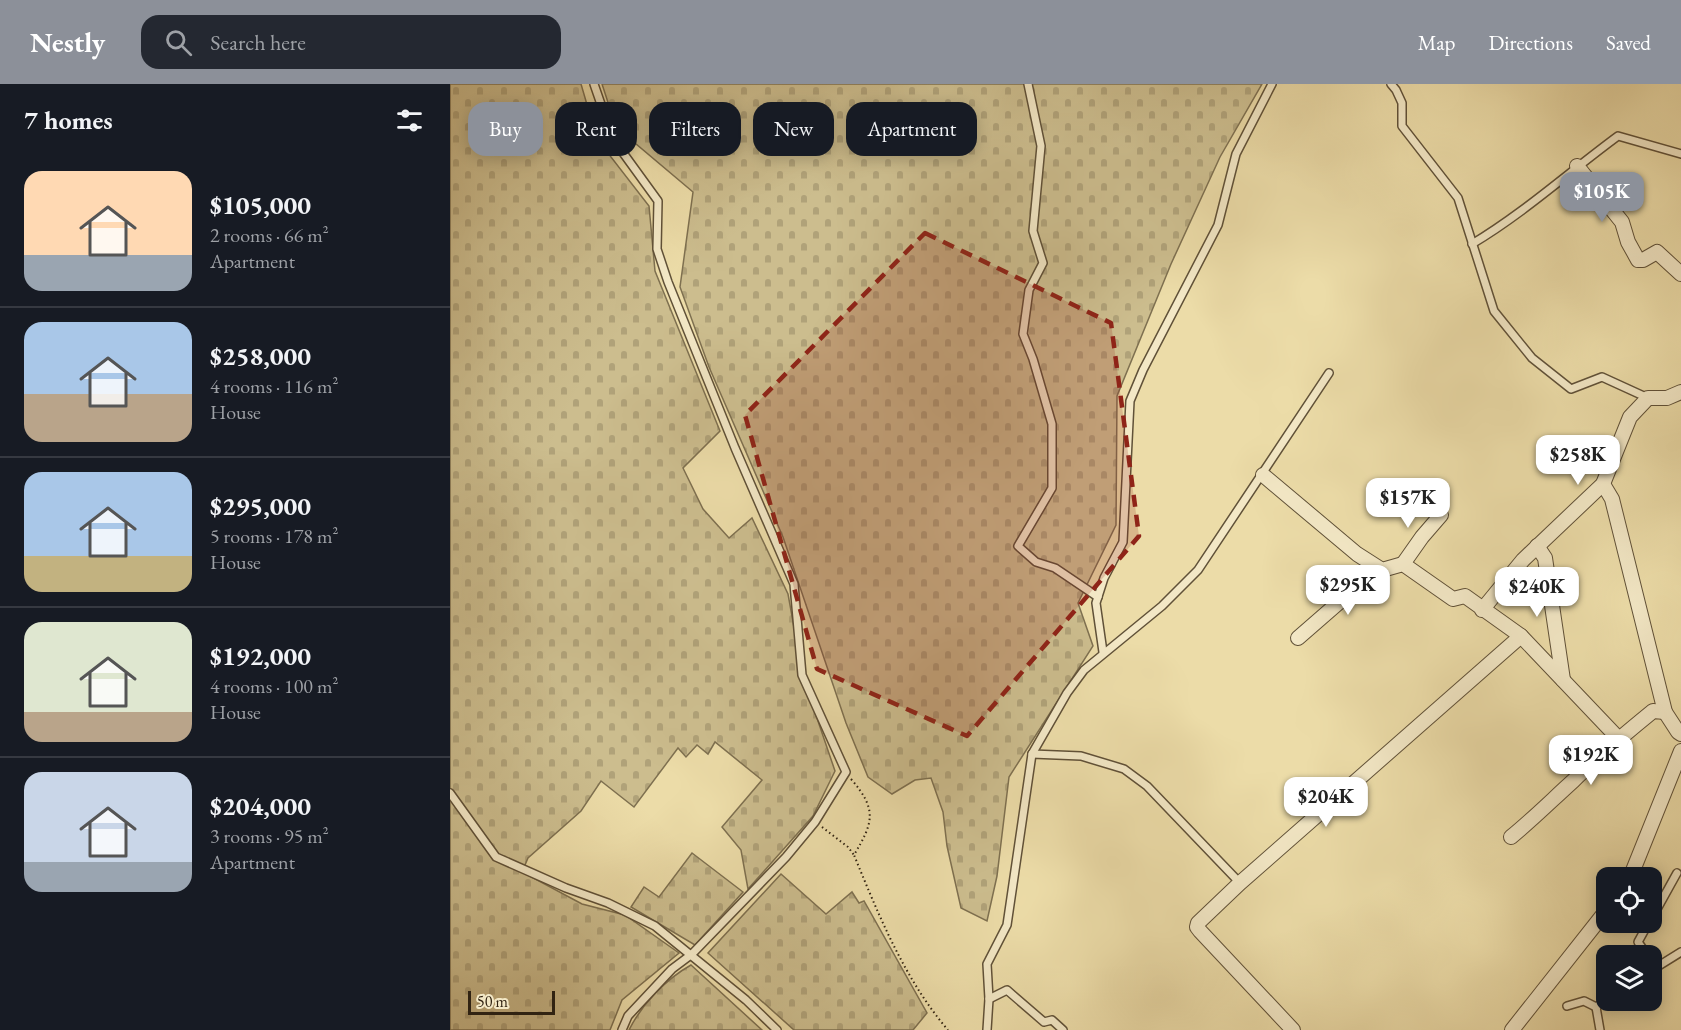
<!DOCTYPE html>
<html lang="en">
<head>
<meta charset="utf-8">
<style>
	:root { --surface:#171b24; --page:#242831; --text:#f1f3f6; --muted:#9ea1a6; --line:#363941; --accent:#8c9099 }
	body { margin:0; font-family:"EB Garamond",serif; background:var(--page); color:var(--text); height:100vh; display:flex; flex-direction:column; font-size:22px; white-space:nowrap }
	* { box-sizing:border-box; margin:0 }
	p { font-size:20px; color:var(--muted) }
	.icon { flex:none; width:33px; height:33px; fill:none; stroke:currentColor; stroke-width:2; stroke-linecap:round; stroke-linejoin:round }
	.map { position:relative; flex:1; overflow:hidden }
	.panel { display:flex; flex-direction:column; background:var(--surface); width:450px }
	.panel>* { flex:none }
	.hud { position:absolute; left:18px; top:18px; width:570px; height:54px; display:flex; gap:12px }
	.fabs { position:absolute; left:1146px; top:783px; display:grid; gap:12px }
	.fabs a { display:grid; place-items:center; width:66px; height:66px; border-radius:12px; background:var(--surface); box-shadow:0 3px 15px #0003; font-size:30px }
	.scale { position:absolute; left:18px; bottom:15px; width:87px; box-sizing:border-box; padding-left:6px; border:3px solid #312312; border-top:0; font-size:16px; line-height:21px; white-space:nowrap; color:#312312; -webkit-text-stroke:4px #f3e8c6; paint-order:stroke }
	.price { position:absolute; translate:-50% -51px; padding:0 14px; border-radius:12px; background:#fff; color:#222; font-size:20px; line-height:39px; filter:drop-shadow(0 2px 3px #0008) }
	.price::after { content:''; position:absolute; left:50%; top:36px; width:18px; height:14px; margin-left:-9px; background:inherit; clip-path:polygon(0 0,100% 0,50% 100%) }
	.price.current { background:var(--accent); color:#fff }
	ul { padding:0; list-style:none }
	li { display:flex; align-items:center; gap:18px; height:150px; padding:0 24px }
	li+li { border-top:2px solid var(--line) }
	li span { display:grid; place-items:center; flex:none; width:168px; height:120px; border-radius:18px; color:#555 }
	li>.icon { margin-inline-start:auto }
	span .icon { width:72px; height:72px; fill:#fffc; stroke-width:1 }
	li b { font-size:26px }
	h2 { display:flex; justify-content:space-between; align-items:center; height:72px; padding:0 24px; font-size:26px }
	.pill { padding:0 21px; border-radius:18px; background:var(--surface); box-shadow:0 3px 15px #0003; font-size:21px; line-height:54px }
	.pill.current { background:var(--accent); color:#fff }
	header { display:flex; align-items:center; gap:36px; box-sizing:border-box; height:84px; padding:0 30px; background:var(--accent); color:#fff }
	header strong { font-size:28px }
	nav { display:flex; gap:33px; margin-inline-start:auto; font-size:21px }
	.search { width:420px; height:54px; background:var(--page); display:flex; align-items:center; gap:15px; box-sizing:border-box; padding:0 21px; border-radius:18px; color:var(--muted); font-size:22px }
	main { display:flex; flex:1; min-height:0 }
	.map>svg:first-child { display:block }
</style>
</head>
<body>
<header>
<strong>Nestly</strong>
<div class="search"><svg class="icon" aria-label="search" viewBox="0 0 24 24"><circle cx="10" cy="10" r="6"/><path d="M15 15l6 6"/></svg>Search here</div>
<nav><a>Map</a><a>Directions</a><a>Saved</a></nav>
</header>
<main>
<section class="panel">
<h2>7 homes<svg class="icon" aria-label="filters" viewBox="0 0 24 24"><path d="M4 7h16M4 17h16"/><circle cx="9" cy="7" r="2"/><circle cx="15" cy="17" r="2"/></svg></h2>
<ul>
<li><span style="background:linear-gradient(#ffd9b3 70%,#9aa5b1 0)"><svg class="icon" aria-label="home" viewBox="0 0 24 24"><path d="M3 11l9-7 9 7M6 9v11h12V9"/></svg></span><div><b>$105,000</b><p>2 rooms · 66 m²</p><p>Apartment</p></div></li>
<li><span style="background:linear-gradient(#a9c7e8 60%,#b9a48a 0)"><svg class="icon" aria-label="home" viewBox="0 0 24 24"><path d="M3 11l9-7 9 7M6 9v11h12V9"/></svg></span><div><b>$258,000</b><p>4 rooms · 116 m²</p><p>House</p></div></li>
<li><span style="background:linear-gradient(#a9c7e8 70%,#c2b280 0)"><svg class="icon" aria-label="home" viewBox="0 0 24 24"><path d="M3 11l9-7 9 7M6 9v11h12V9"/></svg></span><div><b>$295,000</b><p>5 rooms · 178 m²</p><p>House</p></div></li>
<li><span style="background:linear-gradient(#dfe7d0 75%,#b9a48a 0)"><svg class="icon" aria-label="home" viewBox="0 0 24 24"><path d="M3 11l9-7 9 7M6 9v11h12V9"/></svg></span><div><b>$192,000</b><p>4 rooms · 100 m²</p><p>House</p></div></li>
<li><span style="background:linear-gradient(#c9d6e8 75%,#9aa5b1 0)"><svg class="icon" aria-label="home" viewBox="0 0 24 24"><path d="M3 11l9-7 9 7M6 9v11h12V9"/></svg></span><div><b>$204,000</b><p>3 rooms · 95 m²</p><p>Apartment</p></div></li>
</ul>
</section>
<div class="map">
<svg width="1231" height="946" viewBox="0 0 1231 946">
	<defs>
		<pattern id="cemetery-stones" width="16" height="16" patternUnits="userSpaceOnUse" patternTransform="scale(1.5)"><rect width="16" height="16" fill="#ccbd8e"/><path d="M2 7V4a2 2 0 0 1 4 0v3zM10 15v-3a2 2 0 0 1 4 0v3z" fill="#b0a279"/></pattern>
	</defs>
	<rect width="100%" height="100%" fill="#ecdca8"/>
	<filter id="stains"><feTurbulence type="fractalNoise" baseFrequency=".00333" numOctaves="4"/><feColorMatrix values="0 0 0 0 .2 0 0 0 0 .09 0 0 0 0 .02 0 0 0 .5 -.17"/></filter>
	<radialGradient id="worn" r=".72"><stop offset=".6" stop-color="#630" stop-opacity="0"/><stop offset="1" stop-color="#630" stop-opacity=".3"/></radialGradient>
	<!-- cemetery -->
	<g fill="url(#cemetery-stones)" stroke="#7e7050" stroke-width="1.5">
		<polygon points="0,0 131,0 147,55 199,122 205,187 270,347 233,384 253,425 279,454 302,434 338,510 353,593 385,687 363,732 298,805 291,766 272,743 312,696 265,658 258,670 247,661 236,673 228,664 184,723 151,697 131,727 78,774 72,788 132,820 175,831 229,869 172,916 160,946 0,946"/>
		<polygon points="152,0 812,0 770,73 721,180 667,312 666,441 628,519 643,562 559,693 547,792 537,837 511,824 497,762 493,728 481,694 465,696 442,710 418,693 396,639 333,453 259,283 230,203 243,108 166,43"/>
		<polygon points="242,769 293,808 245,861 181,823 194,803 209,813"/>
		<polygon points="331,790 376,830 402,808 409,819 414,817 477,929 463,946 344,946 258,869"/>
		<path d="M241 881 312 946H179C192 920 216 895 241 881Z"/>
	</g>
	<g fill="none" stroke-linecap="round" stroke-linejoin="round">
		<!-- service casing -->
		<g stroke="#605138" stroke-width="10">
			<g id="service">
				<polyline points="144,0 163,55 208,117 207,165 218,198 285,364 344,500 352,591 396,688 365,738 336,773 242,870 222,885 178,932 172,946"/>
				<polyline points="578,0 591,62 583,147 593,179 579,206 573,250 583,275 602,340 602,404 568,462 586,478 605,484 648,513"/>
				<polyline points="941,0 946,6 952,19 952,42 1008,114 1044,227 1082,274 1121,305 1152,293 1198,314"/>
				<path d="M1022 160C1074 129 1119 88 1168 52L1231 70"/>
				<polyline points="653,568 646,519 654,494 673,458 680,317 693,286 768,141 786,70 822,0"/>
				<polyline points="582,670 631,672 674,685 697,702 790,799"/>
				<polyline points="0,709 46,773 116,804 158,819 205,842 296,916 327,946"/>
				<polyline points="1202,834 1227,789"/>
				<polyline points="1198,872 1188,858 1199,838"/>
				<polyline points="1202,886 1231,868"/>
				<polyline points="539,915 557,906 594,938 602,936 613,946"/>
				<polyline points="1117,922 1134,917 1146,923 1156,916"/>
				<polyline points="1146,923 1150,946"/>
				<polyline points="537,946 539,915 537,880 557,841 582,670 617,609 634,586 712,522 748,486 879,289"/>
			</g>
		</g>
		<!-- minor casing -->
		<g stroke="#605138" stroke-width="16">
			<g id="minor">
				<polyline points="1127,82 1172,138 1178,158 1188,176 1193,176 1207,168 1231,190"/>
				<polyline points="813,391 907,470 932,486 953,480 1003,515 1015,512 1071,552 1169,655"/>
				<polyline points="1153,400 1162,415 1215,628 1228,648 1231,650"/>
				<polyline points="1087,462 1095,474 1113,596"/>
				<polyline points="953,480 972,453 991,431"/>
				<polyline points="1032,526 1073,476 1153,400 1180,333 1198,314 1217,314 1231,308"/>
				<polyline points="848,554 918,493 932,486"/>
				<path d="M1061 753C1083 735 1102 716 1123 697 1148 672 1176 649 1203 627L1215 628"/>
				<polyline points="1180,794 1231,667"/>
				<polyline points="843,946 750,847 747,843 748,839 790,799 1071,552"/>
				<polyline points="1062,946 1156,827"/>
			</g>
		</g>
		<!-- path -->
		<g stroke="#312312" stroke-width="2" stroke-dasharray="1.5 3" stroke-linecap="butt">
			<path d="M401 695C428 726 423 739 404 771 429 832 455 896 498 946"/>
			<polyline points="372,743 398,763 404,771"/>
		</g>
		<!-- service -->
		<use href="#service" stroke="#f3e8c6" stroke-width="7"/>
		<!-- minor -->
		<use href="#minor" stroke="#f3e8c6" stroke-width="14"/>
	</g>
	<!-- marked area -->
	<path fill="#8f2418" fill-opacity="0.2" stroke="#8f2418" stroke-width="4.5" stroke-dasharray="12 8" stroke-linejoin="round" d="M475 149 661 239 689 452 517 652 367 585 295 331Z"/>
	<rect width="100%" height="100%" filter="url(#stains)"/>
	<rect width="100%" height="100%" fill="url(#worn)"/>
</svg>
<div class="fabs">
<a><svg class="icon" aria-label="locate" viewBox="0 0 24 24"><circle cx="12" cy="12" r="6"/><path d="M12 2v4M12 18v4M2 12h4M18 12h4"/></svg></a>
<a><svg class="icon" aria-label="layers" viewBox="0 0 24 24"><path d="M12 4l9 5-9 5-9-5zM3 14l9 5 9-5"/></svg></a>
</div>
<div class="scale">50 m</div>
<b class="price current" style="left:1152px;top:139px">$105K</b>
<b class="price" style="left:1128px;top:402px">$258K</b>
<b class="price" style="left:958px;top:445px">$157K</b>
<b class="price" style="left:898px;top:532px">$295K</b>
<b class="price" style="left:1087px;top:534px">$240K</b>
<b class="price" style="left:1141px;top:702px">$192K</b>
<b class="price" style="left:876px;top:744px">$204K</b>
<div class="hud">
<a class="pill current">Buy</a>
<a class="pill">Rent</a>
<a class="pill">Filters</a>
<a class="pill">New</a>
<a class="pill">Apartment</a>
</div>
</div>
</main>
</body>
</html>
